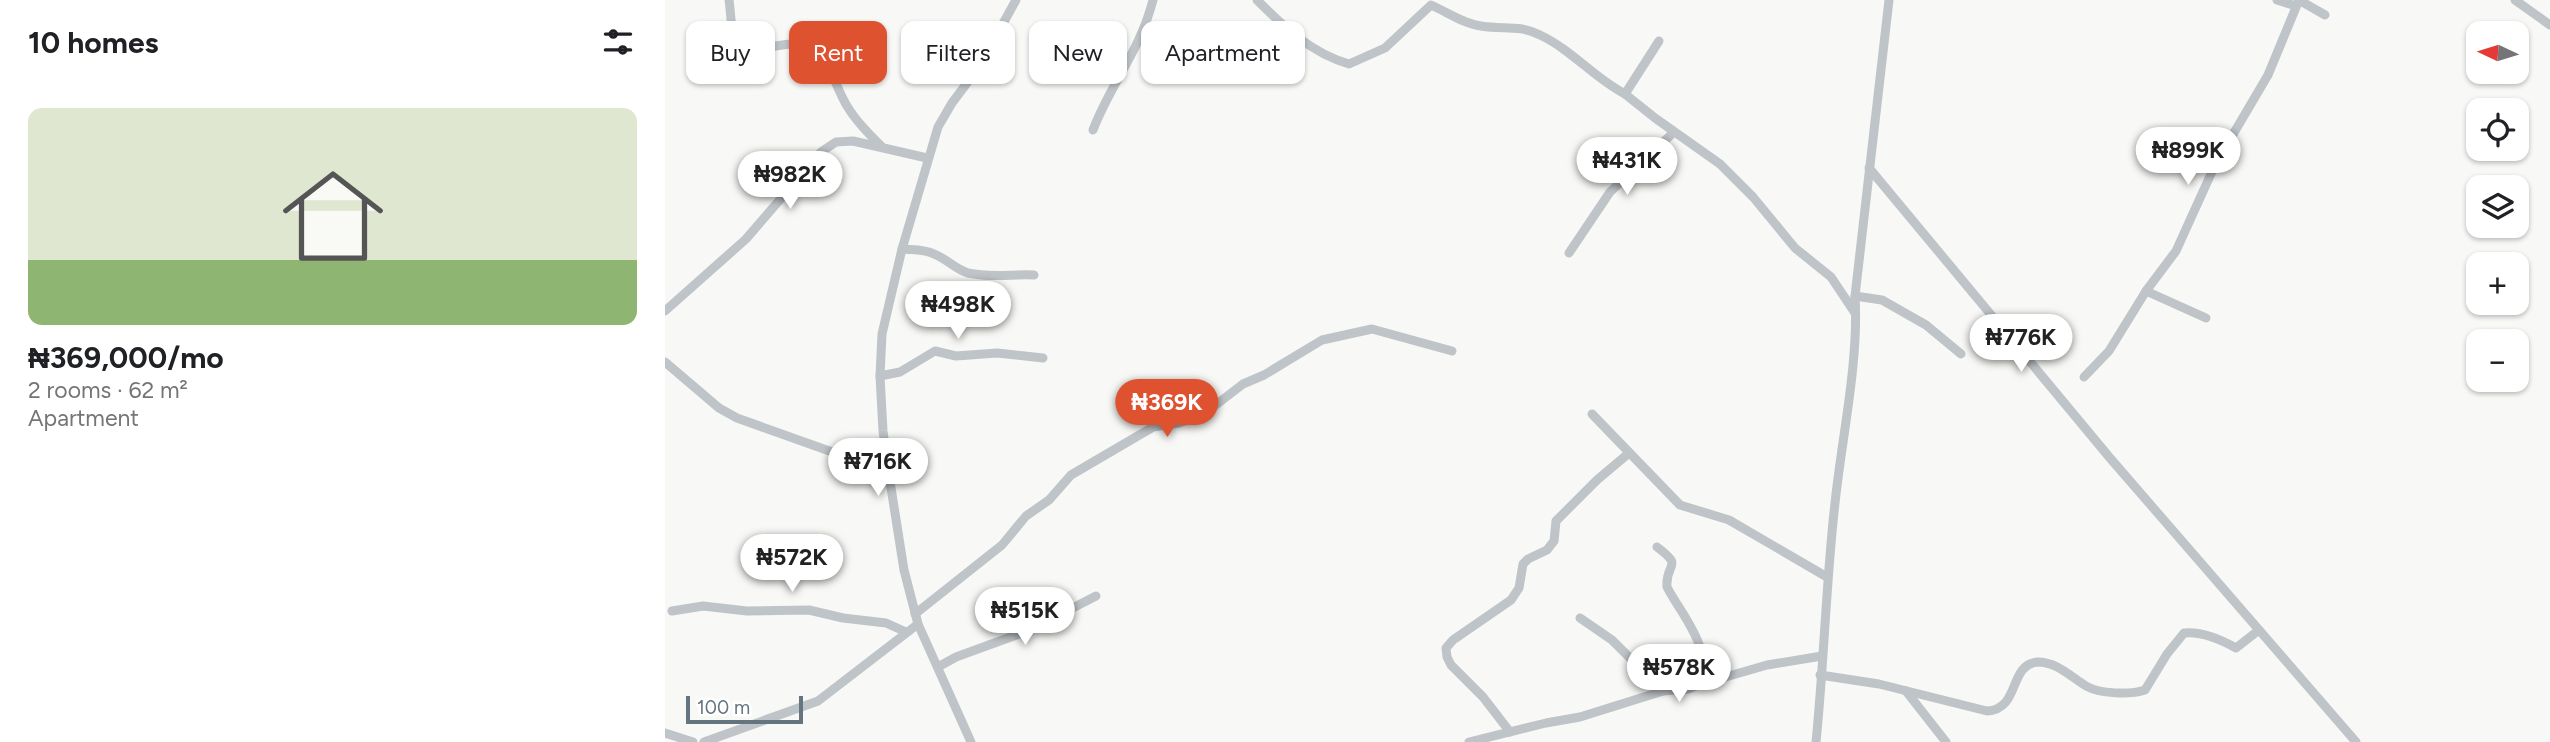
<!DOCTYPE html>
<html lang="en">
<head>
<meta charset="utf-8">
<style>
	:root { --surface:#fff; --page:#f2f2f2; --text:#202124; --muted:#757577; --line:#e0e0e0; --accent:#de5230 }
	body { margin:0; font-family:Figtree,sans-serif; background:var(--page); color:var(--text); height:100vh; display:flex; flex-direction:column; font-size:26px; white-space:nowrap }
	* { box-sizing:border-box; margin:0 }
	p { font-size:23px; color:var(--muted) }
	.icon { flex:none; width:38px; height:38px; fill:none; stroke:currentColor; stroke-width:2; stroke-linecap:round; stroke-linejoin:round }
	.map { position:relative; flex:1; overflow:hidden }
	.drawer { display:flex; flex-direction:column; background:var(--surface); width:665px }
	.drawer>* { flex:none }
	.banner { position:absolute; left:21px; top:21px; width:665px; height:63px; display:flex; gap:14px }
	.needle { width:46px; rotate:274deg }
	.controls { position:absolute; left:1801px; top:21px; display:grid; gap:14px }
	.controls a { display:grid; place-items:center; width:63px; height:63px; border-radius:14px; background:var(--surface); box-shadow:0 2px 5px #0004; font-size:35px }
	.scale { position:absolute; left:21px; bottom:18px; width:117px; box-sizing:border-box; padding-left:7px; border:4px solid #647580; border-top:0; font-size:19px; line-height:24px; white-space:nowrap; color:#647580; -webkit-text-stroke:5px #fff; paint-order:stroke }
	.price { position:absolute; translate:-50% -60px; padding:0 16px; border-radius:24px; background:#fff; color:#222; font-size:23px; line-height:46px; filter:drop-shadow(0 2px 4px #0008) }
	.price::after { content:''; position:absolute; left:50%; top:42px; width:21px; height:16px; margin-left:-10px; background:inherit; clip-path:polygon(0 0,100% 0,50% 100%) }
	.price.selected { background:var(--accent); color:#fff }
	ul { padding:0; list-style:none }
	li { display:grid; align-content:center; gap:14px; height:371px; padding:0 28px }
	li+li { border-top:2px solid var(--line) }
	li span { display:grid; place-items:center; height:217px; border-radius:14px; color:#555 }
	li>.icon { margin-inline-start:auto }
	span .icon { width:126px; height:126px; fill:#fffc; stroke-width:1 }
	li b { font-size:30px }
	h2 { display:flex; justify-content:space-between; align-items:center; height:84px; padding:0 28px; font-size:30px }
	.pill { padding:0 24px; border-radius:14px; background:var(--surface); box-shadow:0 2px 5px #0004; font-size:24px; line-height:63px }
	.pill.selected { background:var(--accent); color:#fff }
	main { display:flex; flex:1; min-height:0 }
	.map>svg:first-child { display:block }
</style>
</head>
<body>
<main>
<section class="drawer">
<h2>10 homes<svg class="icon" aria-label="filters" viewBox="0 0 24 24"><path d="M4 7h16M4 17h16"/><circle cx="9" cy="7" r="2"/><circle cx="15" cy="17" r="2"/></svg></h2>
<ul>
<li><span style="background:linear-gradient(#dfe7d0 70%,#8fb573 0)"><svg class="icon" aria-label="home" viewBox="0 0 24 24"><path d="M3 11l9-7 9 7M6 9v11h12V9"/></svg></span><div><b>₦369,000/mo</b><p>2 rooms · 62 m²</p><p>Apartment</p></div></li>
</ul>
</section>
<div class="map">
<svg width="1885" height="742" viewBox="0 0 1885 742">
	<rect width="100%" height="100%" fill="#f8f8f6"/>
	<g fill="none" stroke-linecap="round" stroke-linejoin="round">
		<!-- minor -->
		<g stroke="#bfc4c8" stroke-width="9">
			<path d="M64 0C66 11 65 27 70 37 83 63 132 32 152 49 162 57 173 92 182 106 191 121 204 134 217 147"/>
			<path d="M592 0C619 27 646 53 684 64L720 48 766 5C782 12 799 24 816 26 839 30 853 24 875 35 907 50 929 78 960 94L994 41"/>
			<polyline points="1612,0 1631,6"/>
			<polyline points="1634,0 1660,15"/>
			<polyline points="1850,0 1885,25"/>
			<polyline points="960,94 990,118 1055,164 1088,197 1130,248 1166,277 1190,313"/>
			<path d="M428 130C446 83 475 51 488 0"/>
			<polyline points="1204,168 1445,458 1691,742"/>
			<path d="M237 249C248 250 259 249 269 254 282 259 290 269 303 273 326 278 347 274 369 275"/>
			<polyline points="904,253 945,192 1009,132"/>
			<polyline points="1481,291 1541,318"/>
			<polyline points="1190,296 1217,300 1261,325 1296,354"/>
			<polyline points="0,311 81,239 156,152 171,142 188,141 262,158"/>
			<polyline points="0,362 54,408 72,418 215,469 224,475 239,570 253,624 306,742"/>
			<polyline points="215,376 235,372 270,351 291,356 332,353 378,358"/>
			<polyline points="1419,377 1444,351 1481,291 1511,251 1550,165 1603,75 1634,0"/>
			<polyline points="927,414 1015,505 1064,520 1162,577"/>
			<polyline points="224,475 218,431 215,376 217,334 237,249 273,127 287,103 314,67 351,0"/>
			<polyline points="7,611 38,606 82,611 144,610 178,618 221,623 241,632"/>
			<polyline points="250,614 337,545 361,516 384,500 406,475 488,427 514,423 539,414 578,384 599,375 657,340 707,329 787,351"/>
			<polyline points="915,618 947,640 998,691"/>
			<polyline points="273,667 291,657 365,630 431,596"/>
			<path d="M1155 675 1214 684 1322 711C1356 709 1343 664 1373 662 1392 662 1406 677 1421 686 1435 694 1465 695 1480 690L1502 654 1519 633C1537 631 1555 639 1571 648L1594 630"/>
			<polyline points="1033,685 1102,665 1157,656"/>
			<polyline points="1241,691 1281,742"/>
			<polyline points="845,732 818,697 786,665 782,657 781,648 788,640 846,600 854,588 858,564 863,559 882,550 889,541 891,521 932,480 964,453"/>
			<polyline points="0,733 28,742"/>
			<polyline points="39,742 153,701 253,624"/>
			<path d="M804 742 881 723 915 717 998 691 1023 689 1033 685C1050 650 1017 616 1002 587 1000 562 1020 568 992 547"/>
			<path d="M1151 742C1159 663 1161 582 1170 503 1177 436 1194 362 1190 296L1224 0"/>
		</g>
	</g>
</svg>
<div class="controls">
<a><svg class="needle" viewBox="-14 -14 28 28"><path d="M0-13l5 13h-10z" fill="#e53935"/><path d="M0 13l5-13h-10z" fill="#757577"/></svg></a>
<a><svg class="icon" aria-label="locate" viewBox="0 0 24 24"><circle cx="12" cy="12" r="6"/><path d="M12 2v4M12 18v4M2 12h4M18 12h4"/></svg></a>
<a><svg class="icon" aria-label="layers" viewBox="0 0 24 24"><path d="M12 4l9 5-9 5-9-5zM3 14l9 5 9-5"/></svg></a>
<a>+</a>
<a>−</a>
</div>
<div class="scale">100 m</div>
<b class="price" style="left:1523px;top:187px">₦899K</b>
<b class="price" style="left:962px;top:197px">₦431K</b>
<b class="price" style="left:125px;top:211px">₦982K</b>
<b class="price" style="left:293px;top:341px">₦498K</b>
<b class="price" style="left:1356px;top:374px">₦776K</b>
<b class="price selected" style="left:502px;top:439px">₦369K</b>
<b class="price" style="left:213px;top:498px">₦716K</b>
<b class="price" style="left:127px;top:594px">₦572K</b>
<b class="price" style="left:360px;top:647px">₦515K</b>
<b class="price" style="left:1014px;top:704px">₦578K</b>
<div class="banner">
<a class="pill">Buy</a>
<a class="pill selected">Rent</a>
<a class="pill">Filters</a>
<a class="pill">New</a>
<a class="pill">Apartment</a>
</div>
</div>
</main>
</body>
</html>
